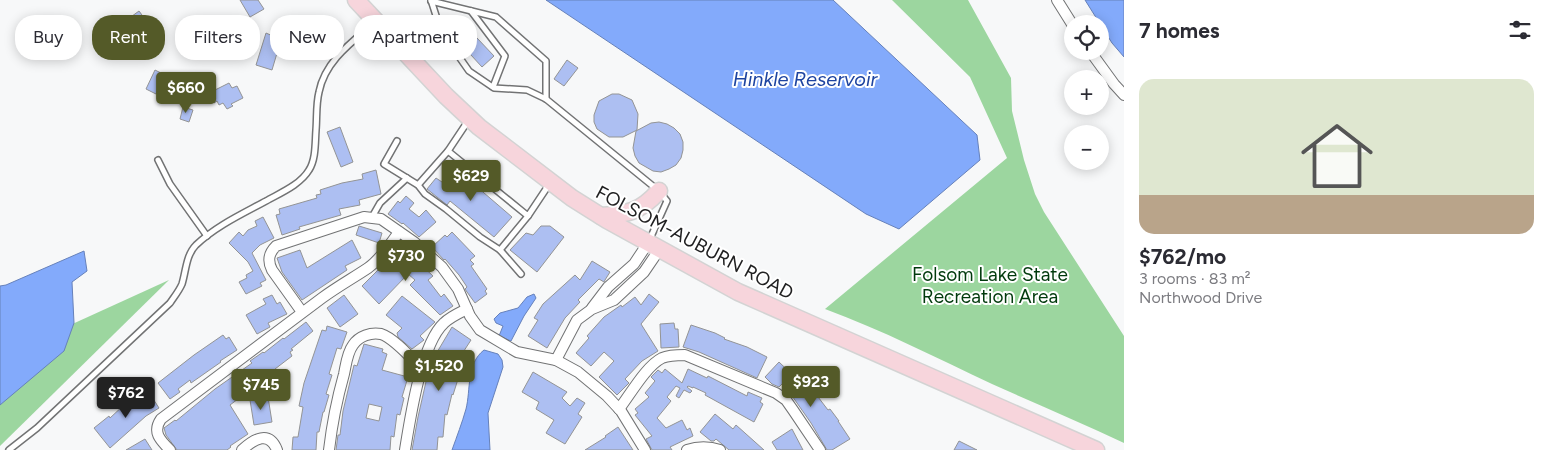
<!DOCTYPE html>
<html lang="en">
<head>
<meta charset="utf-8">
<style>
	:root { --surface:#fff; --page:#f2f2f3; --text:#2b2b33; --muted:#7c7c81; --line:#e1e1e2; --accent:#545a28 }
	body { margin:0; font-family:Figtree,sans-serif; background:var(--page); color:var(--text); height:100vh; display:flex; flex-direction:column; font-size:19px; white-space:nowrap }
	* { box-sizing:border-box; margin:0 }
	p { font-size:16px; color:var(--muted) }
	.icon { flex:none; width:28px; height:28px; fill:none; stroke:currentColor; stroke-width:2; stroke-linecap:round; stroke-linejoin:round }
	.map { position:relative; flex:1; overflow:hidden }
	.sheet { display:flex; flex-direction:column; background:var(--surface); width:425px }
	.sheet>* { flex:none }
	.guide { position:absolute; left:15px; top:15px; width:475px; height:45px; display:flex; gap:10px }
	.fabs { position:absolute; left:1064px; top:15px; display:grid; gap:10px }
	.fabs a { display:grid; place-items:center; width:45px; height:45px; border-radius:50%; background:var(--surface); box-shadow:0 2px 12px #0003; font-size:25px }
	.price { position:absolute; translate:-50% -42px; padding:0 11px; border-radius:5px; background:var(--accent); color:#fff; font-size:16px; line-height:32px; filter:drop-shadow(0 1px 2px #0008) }
	.price::after { content:''; position:absolute; left:50%; top:30px; width:15px; height:11px; margin-left:-8px; background:inherit; clip-path:polygon(0 0,100% 0,50% 100%) }
	.price.on { background:#222; color:#fff }
	ul { padding:0; list-style:none }
	li { display:grid; align-content:center; gap:10px; height:265px; padding:0 15px }
	li+li { border-top:1px solid var(--line) }
	li span { display:grid; place-items:center; height:155px; border-radius:15px; color:#555 }
	li>.icon { margin-inline-start:auto }
	span .icon { width:90px; height:90px; fill:#fffc; stroke-width:1 }
	li b { font-size:21px }
	h2 { display:flex; justify-content:space-between; align-items:center; height:60px; padding:0 15px; font-size:21px }
	.pill { padding:0 18px; border-radius:20px; background:var(--surface); box-shadow:0 2px 12px #0003; font-size:18px; line-height:45px }
	.pill.on { background:var(--accent); color:#fff }
	main { display:flex; flex:1; min-height:0 }
	.map>svg:first-child { display:block }
</style>
</head>
<body>
<main>
<div class="map">
<svg width="1124" height="450" viewBox="0 0 1124 450">
	<rect width="100%" height="100%" fill="#f7f8f9"/>
	<!-- green -->
	<g fill="#9cd69f">
		<path d="M892 0H968L1011 78 1012 111 1024 160 1035 194 1044 212 1124 336V443C1080 422 1036 404 992 384 937 358 882 330 825 309L1007 158 970 77Z"/>
		<polygon points="169,280 0,446 0,357"/>
	</g>
	<!-- water -->
	<g fill="#83aafb" stroke="#6681ba">
		<polygon points="546,0 833,0 977,135 980,160 899,229 866,214"/>
		<polygon points="1085,0 1124,0 1124,57 1112,43"/>
		<polygon points="84,251 87,271 72,282 74,323 64,351 0,405 0,286 6,285"/>
		<polygon points="534,294 536,298 524,316 511,341 499,336 503,326 496,323 494,319 500,313 518,308 527,297"/>
		<path d="M484 350 498 354 502 360 503 367 488 413 490 450H452C457 436 462 423 466 409 471 389 466 364 484 350Z"/>
	</g>
	<!-- building -->
	<g fill="#adbff2" stroke="#939495" fill-rule="evenodd">
		<polygon points="240,0 258,0 264,9 250,17"/>
		<polygon points="139,11 159,38 145,48 124,22"/>
		<polygon points="460,20 494,56 482,67 448,30"/>
		<polygon points="266,33 275,37 274,41 280,43 272,70 256,65"/>
		<polygon points="567,60 578,68 564,86 554,79"/>
		<polygon points="155,70 177,81 179,77 188,83 180,98 168,91 166,94 158,90 156,94 146,89"/>
		<polygon points="229,83 232,88 237,86 243,98 231,104 233,106 227,109 223,103 219,105 217,101 214,103 209,93"/>
		<polygon points="612,94 619,94 632,100 638,114 637,130 623,137 609,137 597,129 594,122 594,115 599,101"/>
		<polygon points="183,107 193,110 189,122 180,119"/>
		<polygon points="659,122 667,124 674,128 680,134 683,142 683,150 681,158 676,165 669,169 661,172 653,171 639,163 635,156 633,148 636,131 651,123"/>
		<polygon points="340,127 353,162 341,167 327,132"/>
		<polygon points="455,168 512,217 494,237 450,201 447,205 427,189 436,178 442,182"/>
		<polygon points="376,170 381,194 359,200 360,205 339,209 341,215 299,227 300,229 282,235 276,215 280,214 279,209 317,198 316,195 321,194 320,190 342,183 363,179 362,174"/>
		<polygon points="406,196 414,203 409,209 419,217 426,210 436,222 419,237 403,223 402,224 388,214 398,201 400,203"/>
		<polygon points="263,217 274,238 260,245 252,253 266,280 260,283 262,286 246,294 239,282 247,278 246,275 253,271 248,262 229,243 239,232 243,236 248,230 257,226 255,221"/>
		<polygon points="359,226 382,233 379,243 356,235"/>
		<polygon points="541,226 550,226 564,237 537,272 510,250 526,233 533,235"/>
		<polygon points="452,232 475,256 470,260 474,264 471,266 487,289 485,291 487,294 475,303 467,292 465,289 467,287 459,275 445,259 444,260 432,247 445,235 447,237"/>
		<polygon points="352,240 361,258 345,266 347,270 302,300 282,272 277,258 300,250 307,268"/>
		<polygon points="401,249 417,261 433,276 428,280 441,297 444,294 453,306 440,315 410,285 415,280 408,274 379,304 362,286 384,264 388,267"/>
		<polygon points="592,261 610,272 605,280 604,282 599,279 578,300 580,302 565,318 547,348 528,336 538,320 534,318 543,304 575,275 580,280"/>
		<polygon points="649,294 659,302 641,324 658,351 642,361 625,379 629,383 617,395 599,377 614,361 604,352 591,366 576,353 589,338 587,336 604,317 621,305 622,307 635,297 641,305"/>
		<polygon points="272,295 277,304 280,302 287,314 268,323 270,327 257,334 246,315 266,304 263,299"/>
		<polygon points="344,295 358,314 340,327 327,308"/>
		<polygon points="402,296 435,322 420,336 424,340 412,349 398,337 397,333 402,328 386,315"/>
		<polygon points="306,322 313,331 291,349 293,350 290,352 292,356 275,369 278,372 247,396 246,393 230,405 248,434 230,446 231,447 227,450 177,450 166,435 164,428 175,420 176,421 215,389 252,363 250,361 263,352 264,353 283,338 284,339"/>
		<polygon points="674,323 675,329 678,329 679,347 661,348 660,324"/>
		<polygon points="691,325 715,333 725,338 724,339 747,347 767,357 757,378 699,352 683,347"/>
		<polygon points="327,326 347,332 341,349 337,348 329,374 332,375 326,394 329,395 324,412 323,412 319,432 317,432 316,450 292,450 293,437 298,437 303,407 299,406 304,383 322,330 326,331"/>
		<polygon points="452,327 471,340 460,357 462,357 450,376 458,379 453,395 452,394 447,415 445,414 443,437 438,437 437,450 412,450 418,417 430,364"/>
		<polygon points="223,335 226,339 229,337 237,350 220,361 221,362 191,383 190,380 178,389 180,392 170,399 158,383 194,355"/>
		<path d="M364 344 383 349 382 352 387 354 382 370 408 377 402 397 404 398 400 415 397 414 394 437 391 436 390 450H336L338 435H340L343 411 354 365 357 366ZM369 404 382 407 379 421 366 418Z"/>
		<polygon points="779,362 800,382 803,379 814,394 815,393 828,410 830,409 839,421 838,421 850,439 832,450 827,450 811,423 783,383 779,387 772,384 765,377"/>
		<polygon points="665,369 682,383 688,369 707,378 708,376 747,396 748,392 762,398 760,402 763,404 754,422 705,395 706,393 693,387 693,388 688,386 687,387 692,391 690,393 684,390 679,398 676,396 680,388 676,386 667,397 671,401 657,418 666,428 682,420 687,430 690,428 693,436 670,447 672,450 652,450 646,439 652,436 635,415 638,413 635,409 649,397 645,393 655,381 651,377 658,370 662,373"/>
		<polygon points="533,372 567,392 562,398 570,406 577,398 585,403 578,414 582,417 565,444 546,433 554,420 536,409 539,402 522,392"/>
		<polygon points="148,391 159,408 146,416 110,448 94,428 109,416 110,418 125,404 126,405"/>
		<polygon points="268,397 272,422 254,425 250,400"/>
		<polygon points="715,414 733,429 736,425 764,450 729,450 716,439 714,441 711,441 700,432"/>
		<polygon points="618,427 633,450 585,450 606,437 605,436"/>
		<polygon points="792,429 803,450 777,450 772,442"/>
		<polygon points="145,439 152,450 126,450"/>
		<polygon points="959,441 977,450 954,450"/>
	</g>
	<g fill="none" stroke-linecap="round" stroke-linejoin="round">
		<!-- service casing -->
		<g stroke="#727374" stroke-width="8">
			<g id="service">
				<polyline points="431,0 441,31 469,71 494,88 527,90 546,99 659,191 667,201 649,241"/>
				<polyline points="431,1 496,17 546,61 546,99"/>
				<polyline points="471,11 505,56 493,87"/>
				<polyline points="397,141 384,164 418,185 425,194 446,209 480,237 500,250"/>
				<polyline points="448,151 528,216 550,183"/>
				<polyline points="158,160 170,184 207,236"/>
				<polyline points="418,185 448,151 468,121"/>
				<polyline points="372,217 380,203 407,178"/>
				<polyline points="521,274 500,250 528,216"/>
				<path d="M9 450 37 428 170 303C174 297 179 291 182 284 186 271 186 255 196 245 216 226 242 214 266 201 280 193 300 185 309 170 316 159 315 143 316 130 317 117 316 104 319 92 325 61 352 42 374 23"/>
			</g>
		</g>
		<!-- minor casing -->
		<g stroke="#727374" stroke-width="12">
			<g id="minor">
				<polyline points="1057,0 1072,24"/>
				<polyline points="1090,51 1114,84 1124,95"/>
				<polyline points="592,308 608,287 634,264 648,243"/>
				<path d="M302 312 272 270C267 260 269 253 276 246L364 217 381 219 414 242 442 267 458 289 470 316 480 330 517 352 556 360 578 372 607 396 621 411 645 450"/>
				<polyline points="556,360 577,320 592,309 614,300 644,272 659,250"/>
				<path d="M619 409C630 395 646 366 662 358 669 355 677 355 685 355L776 393 786 400 793 410 820 450"/>
				<path d="M170 450C160 440 152 432 161 419L322 298C337 287 353 278 368 268 381 259 390 244 399 232"/>
				<path d="M242 450C254 439 269 430 277 450"/>
				<path d="M329 450C332 424 337 399 344 374 346 365 347 353 353 345 359 336 371 332 381 334 394 338 412 359 422 369"/>
				<path d="M405 450C410 419 421 344 444 323 450 317 459 313 467 309"/>
				<path d="M687 450C699 446 708 446 720 450"/>
			</g>
		</g>
		<!-- primary casing -->
		<g stroke="#d3d3d3" stroke-width="19">
			<g id="primary">
				<polyline points="356,0 446,96 479,127 572,198 607,220 738,292 1096,450"/>
				<path d="M601 216C628 214 640 212 659 191"/>
			</g>
		</g>
		<!-- service -->
		<use href="#service" stroke="#fff" stroke-width="5"/>
		<!-- minor -->
		<use href="#minor" stroke="#fff" stroke-width="10"/>
		<!-- primary -->
		<use href="#primary" stroke="#f7d5dc" stroke-width="16"/>
	</g>
	<g text-anchor="middle" stroke-width="4" stroke-linejoin="round" paint-order="stroke">
		<!-- street labels -->
		<g font-size="19" fill="#212122" stroke="#fff">
			<text transform="translate(695 242) rotate(28)" y="7">FOLSOM-AUBURN ROAD</text>
		</g>
		<!-- park labels -->
		<g font-size="19" fill="#003a0c" stroke="#fff">
			<text x="990" y="281">Folsom Lake State<tspan x="990" dy="22">Recreation Area</tspan></text>
		</g>
		<!-- water labels -->
		<g font-size="20" font-style="italic" fill="#1e44a0" stroke="#fff">
			<text x="805" y="86">Hinkle Reservoir</text>
		</g>
	</g>
</svg>
<div class="fabs">
<a><svg class="icon" aria-label="locate" viewBox="0 0 24 24"><circle cx="12" cy="12" r="6"/><path d="M12 2v4M12 18v4M2 12h4M18 12h4"/></svg></a>
<a>+</a>
<a>−</a>
</div>
<b class="price" style="left:186px;top:114px">$660</b>
<b class="price" style="left:471px;top:202px">$629</b>
<b class="price" style="left:406px;top:282px">$730</b>
<b class="price" style="left:439px;top:392px">$1,520</b>
<b class="price" style="left:811px;top:408px">$923</b>
<b class="price" style="left:261px;top:411px">$745</b>
<b class="price on" style="left:126px;top:419px">$762</b>
<div class="guide">
<a class="pill">Buy</a>
<a class="pill on">Rent</a>
<a class="pill">Filters</a>
<a class="pill">New</a>
<a class="pill">Apartment</a>
</div>
</div>
<section class="sheet">
<h2>7 homes<svg class="icon" aria-label="filters" viewBox="0 0 24 24"><path d="M4 7h16M4 17h16"/><circle cx="9" cy="7" r="2"/><circle cx="15" cy="17" r="2"/></svg></h2>
<ul>
<li><span style="background:linear-gradient(#dfe7d0 75%,#b9a48a 0)"><svg class="icon" aria-label="home" viewBox="0 0 24 24"><path d="M3 11l9-7 9 7M6 9v11h12V9"/></svg></span><div><b>$762/mo</b><p>3 rooms · 83 m²</p><p>Northwood Drive</p></div></li>
</ul>
</section>
</main>
</body>
</html>
